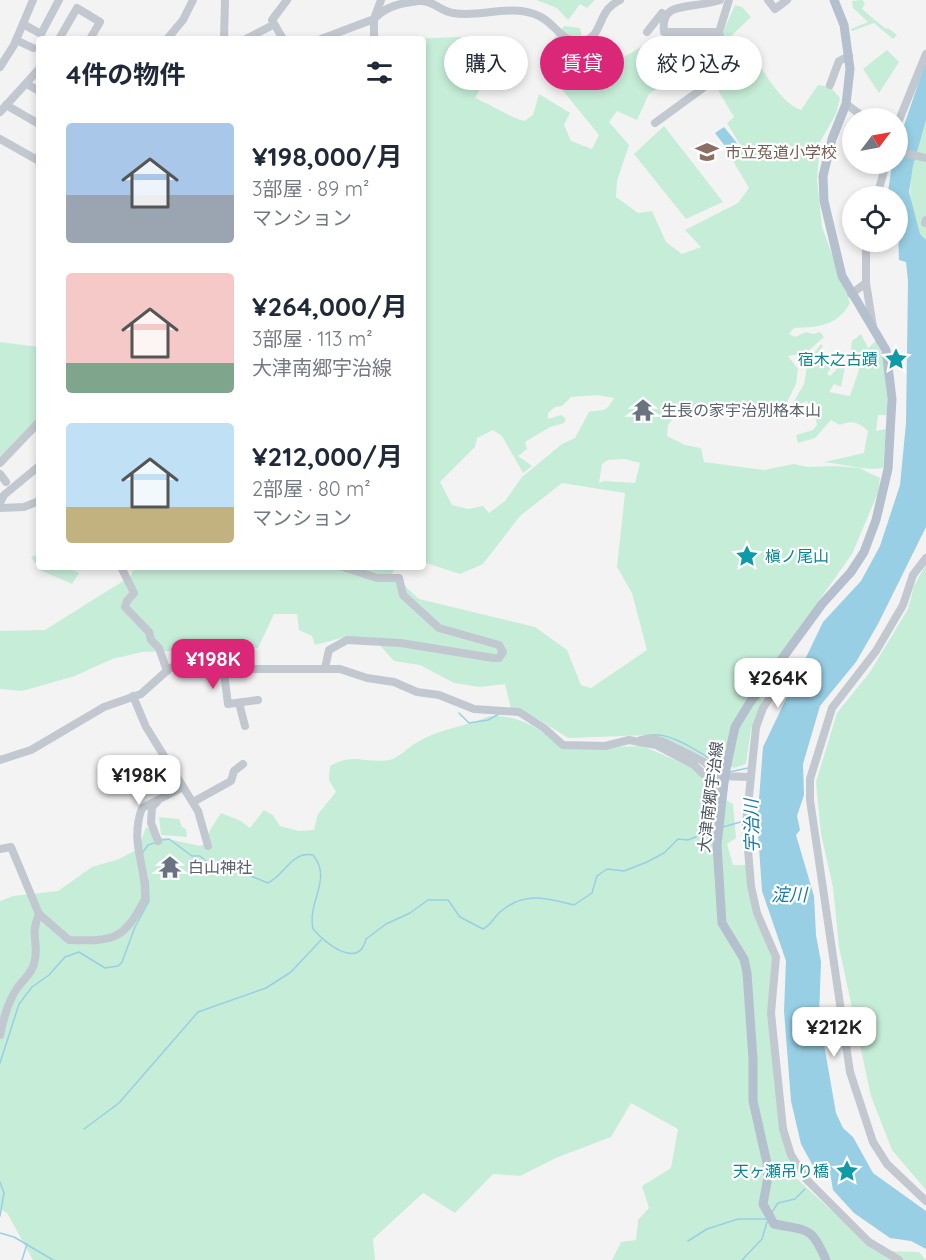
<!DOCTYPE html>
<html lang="ja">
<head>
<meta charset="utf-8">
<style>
	:root { --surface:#fff; --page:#f6f6f7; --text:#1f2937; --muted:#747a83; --accent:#db2777 }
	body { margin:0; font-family:Quicksand,"Noto Sans JP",sans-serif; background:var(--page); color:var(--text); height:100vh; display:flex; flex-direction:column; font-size:22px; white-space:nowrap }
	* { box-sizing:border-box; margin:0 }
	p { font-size:20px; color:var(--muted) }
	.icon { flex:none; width:33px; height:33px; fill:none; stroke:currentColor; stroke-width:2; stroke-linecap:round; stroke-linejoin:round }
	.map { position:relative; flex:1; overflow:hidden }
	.details { position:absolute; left:36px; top:36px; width:390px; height:534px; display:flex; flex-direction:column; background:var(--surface); border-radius:6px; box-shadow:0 3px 9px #0003 }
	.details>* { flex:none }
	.banner { position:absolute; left:444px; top:36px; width:392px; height:54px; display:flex; gap:12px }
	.needle { width:39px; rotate:58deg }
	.tools { position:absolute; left:842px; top:108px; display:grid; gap:12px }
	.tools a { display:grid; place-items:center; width:66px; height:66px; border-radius:50%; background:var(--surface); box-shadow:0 3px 9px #0003; font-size:30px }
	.price { position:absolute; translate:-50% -51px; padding:0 14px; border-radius:12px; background:#fff; color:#222; font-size:20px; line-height:39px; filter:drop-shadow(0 2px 3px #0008) }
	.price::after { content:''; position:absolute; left:50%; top:36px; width:18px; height:14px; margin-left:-9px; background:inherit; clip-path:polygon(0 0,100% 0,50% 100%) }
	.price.current { background:var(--accent); color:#fff }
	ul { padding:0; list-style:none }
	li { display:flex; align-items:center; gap:18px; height:150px; padding:0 30px }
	li span { display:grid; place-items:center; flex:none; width:168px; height:120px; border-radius:6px; color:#555 }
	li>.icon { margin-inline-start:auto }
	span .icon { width:72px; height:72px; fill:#fffc; stroke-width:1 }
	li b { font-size:26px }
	h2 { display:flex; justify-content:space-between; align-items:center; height:72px; padding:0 30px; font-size:26px }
	.pill { padding:0 21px; border-radius:27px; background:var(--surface); box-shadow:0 3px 9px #0003; font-size:21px; line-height:54px }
	.pill.current { background:var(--accent); color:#fff }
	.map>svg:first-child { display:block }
</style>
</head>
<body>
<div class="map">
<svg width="926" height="1260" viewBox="0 0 926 1260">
	<rect width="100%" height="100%" fill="#f4f3f3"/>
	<!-- green -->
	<g fill="#c6edd8" fill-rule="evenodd">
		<polygon points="536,0 595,0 587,8 580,4 568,20 557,8"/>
		<polygon points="862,0 865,3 862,9 886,29 888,28 897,35 893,39 874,23 852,31 851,29 868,22 853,8 852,1"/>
		<path d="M735 5 742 7 751 17 731 36 741 47 755 50 753 55C764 72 781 103 801 110L818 85 830 87 840 98 836 114 820 142 817 180 822 227 850 303C837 326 819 327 794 328L789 334 795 337 806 332 813 334 820 332 824 337 806 353 788 356 798 369 796 384 785 406 769 412 675 416 668 425 667 436 685 445 701 448 704 462 764 470 794 464 807 467 836 466 859 468 880 478 878 493 852 554 755 690 762 701 751 729 746 764 734 768 650 735 568 738 538 719 511 709 505 684 480 687 454 683 420 665 394 661 374 639 345 637 315 645 312 636 299 630 297 614H274L258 648 142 652 112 659 75 676 22 691 0 689V631L45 630 131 576 134 567H396L392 574 419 599 535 627 567 650 581 685 591 688 647 650 632 593 617 567 625 493 562 483 520 516 483 564 460 574 423 562V39H405L461 37 489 72 475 98C490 104 512 118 524 121L533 115 539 94 570 113 564 125 571 141 592 149 599 135 556 82 571 63 551 42 564 26 580 28 582 38 593 52 622 58 648 43 664 51 716 45 721 48 726 68 721 74 716 62 710 65 714 78 711 80 697 62 649 94 637 120 617 111 609 122 629 145 617 181 616 197 638 213 652 211 666 242 682 254 701 247 685 230 738 203 749 188 730 156 742 148 727 123 734 117 716 87 735 67 723 32ZM597 395 614 398C604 415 604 408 589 412L575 438 562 444 522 477 505 501 489 513 483 506 468 509 452 505 440 482 475 447 477 438 493 430 502 436 523 473 532 466 518 456 527 449 525 442 550 427 564 423 566 419 561 415 548 419V413L555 407 562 406 571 397ZM625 459 640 463 635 483 604 481 599 483 602 464 608 460Z"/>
		<polygon points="887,50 899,62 879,93 863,69"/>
		<path d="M926 120V240L924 241C899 205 913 157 926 120Z"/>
		<polygon points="664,126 723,202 686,219 634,154"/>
		<path d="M861 334 868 348 877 340 885 364 888 415H878L876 431 886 429 883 468C867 471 842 464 824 462L864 453 868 431C859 422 851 420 840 425L831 420 815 438 798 443 796 435 813 430 817 425 815 412 807 401 795 406 793 403 804 384 808 361 821 344 823 346 815 356 813 364 832 366 827 374 830 376 839 367H845L841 387 834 384 829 392 850 396 859 370 850 357 852 341Z"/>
		<polygon points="0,342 39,347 39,422 0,463"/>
		<polygon points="39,554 39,567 66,567 79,573 72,584 40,570 31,557"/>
		<polygon points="926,564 926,1190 892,1150 871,1096 839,947 833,887 821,834 816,782 837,713 870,672 908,609 914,586"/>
		<path d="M490 716C520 715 542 729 563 749L643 746 691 767 716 788 720 797 733 804 736 838 727 844 733 865H746L772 958 770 1009 778 1112 797 1168 796 1178 876 1251 919 1252 926 1260H612L621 1242 636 1240 638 1220 649 1208 642 1186 671 1168 678 1129 631 1103 611 1137 558 1157 520 1176 493 1174 455 1213 423 1193 373 1239 375 1260H33L7 1213 0 1209V901L13 896 58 891 92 867 119 859 138 849 146 827 159 837 200 846 205 844 210 830 221 813 241 821 250 828 264 810 273 815 280 826 299 831 314 830 318 814 336 792 329 780 330 766C355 752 364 764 389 760 398 759 408 747 416 743 440 728 465 727 490 716Z"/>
		<polygon points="159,817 179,819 182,827 186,829 187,837 161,835"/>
	</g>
	<!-- water -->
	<g fill="#98cfe5">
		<polygon points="926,61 926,120 913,166 909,192 920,234 926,240 926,527 878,624 856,662 820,706 803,764 804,795 797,816 800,830 796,835 814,896 816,935 821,962 819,1016 836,1113 843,1128 853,1137 873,1173 926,1211 926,1249 911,1241 890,1238 854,1213 833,1190 830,1173 823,1173 824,1177 819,1177 801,1144 791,1101 784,1011 786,961 762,891 758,833 760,833 760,825 757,825 763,747 823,622 861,581 880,546 900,485 906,423 908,281 906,262 899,260 897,196 888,196 888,192 892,164 897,164 899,140"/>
		<polygon points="724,127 737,143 728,150 715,133"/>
	</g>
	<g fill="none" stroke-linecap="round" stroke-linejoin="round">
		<!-- stream -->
		<g stroke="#98cfe5" stroke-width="1.5">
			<polyline points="459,713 469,723 488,720 499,714"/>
			<path d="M653 735C672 733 708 756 722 769"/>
			<polyline points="729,772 748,768"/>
			<polyline points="748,821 759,821"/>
			<polyline points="723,827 744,821"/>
			<path d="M162 840 169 839 192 856H200L207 862 219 863 268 883C286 874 291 851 313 855 333 879 307 901 313 929 324 942 359 971 366 939L386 924 410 913 428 900H448L460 917 483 929C491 925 494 917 500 912 524 891 546 898 574 905L592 893 597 876 607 869 624 871 647 862 664 853 678 839 688 840 715 829"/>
			<polyline points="143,852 148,845 154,843"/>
			<polyline points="0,1063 19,1004 32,987 49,975 65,957 79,952 105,968 118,966 122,962 135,927 149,901 148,880"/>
			<polyline points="84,1129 119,1103 198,1012 266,988 291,972 321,940"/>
			<polyline points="0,1182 4,1193 0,1216"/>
			<polyline points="772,1212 778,1203 795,1199 805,1189"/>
			<polyline points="0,1233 14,1237 53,1260"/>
			<polyline points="688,1241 707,1229 738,1219 766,1219"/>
			<polyline points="22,1260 27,1244"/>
			<polyline points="742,1260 762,1239 767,1222"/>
		</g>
		<!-- minor -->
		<g stroke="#c2c8cf" stroke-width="8">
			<polyline points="768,0 775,9 787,0"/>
			<polyline points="23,24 41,34 59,0"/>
			<polyline points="647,32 662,13"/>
			<path d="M719 32H664C660 0 689 10 720 0"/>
			<polyline points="59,39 77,8 100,22 90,39"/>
			<polyline points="167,39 183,20 193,0"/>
			<polyline points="224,39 225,0"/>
			<polyline points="246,39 273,25"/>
			<polyline points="283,39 272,20 287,0"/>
			<polyline points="321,39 374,19 381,0"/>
			<path d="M374 39V19C386 6 401 3 419 1 433 0 440 11 453 13 481 18 512 3 539 16 557 24 562 46 585 40 599 38 600 16 609 8 612 5 616 2 620 0"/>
			<polyline points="16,40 33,48"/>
			<polyline points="0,67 14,45 33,0"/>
			<polyline points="27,84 39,91"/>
			<polyline points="830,85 839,61 849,56"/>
			<polyline points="846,104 865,118"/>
			<polyline points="6,105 39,124"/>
			<polyline points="0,112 39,69"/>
			<polyline points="655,123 729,69 719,32 729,0"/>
			<polyline points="897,125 926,54"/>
			<polyline points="0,139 39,161"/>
			<polyline points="897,151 926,158"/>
			<polyline points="877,196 886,164"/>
			<polyline points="925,223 926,220"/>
			<polyline points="866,283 873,327"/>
			<polyline points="851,294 866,283 866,242"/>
			<polyline points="0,463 39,422"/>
			<polyline points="0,474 6,482"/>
			<polyline points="0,503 4,495 39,466"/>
			<polyline points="0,508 24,507 39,501"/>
			<polyline points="926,558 913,575 903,605 876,651 832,708 810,779 810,800 850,1072 873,1142 887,1164 926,1201"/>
			<polyline points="121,567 134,593 127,601 125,607 149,632 151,640 159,648 167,671"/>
			<polyline points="325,668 329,650 347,640 401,643 493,658 499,658 503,652 499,645 439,628 403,595 399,578 377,578 343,567"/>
			<polyline points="774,669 781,680 763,708 756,727 746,825 751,886 757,913 776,957 771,1013 783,1129 791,1155 807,1180 869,1242 899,1260"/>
			<polyline points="224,673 228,704 258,700"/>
			<polyline points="133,696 146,727"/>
			<polyline points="239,703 245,726"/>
			<polyline points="148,730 198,811 208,846"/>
			<polyline points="641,740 651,738 664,742 703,761 720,776 749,777"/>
			<polyline points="0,760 31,750 104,707 141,694 170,668 179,665 196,666 224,673 253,669 340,669 367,678 394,682 417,692 439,695 474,709 519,712 544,728 563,745 605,746 629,740 656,745 694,765 715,785 724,788"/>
			<polyline points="157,802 152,807 151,823 158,841"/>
			<polyline points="193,802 231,781 234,771 243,764"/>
			<polyline points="0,849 11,847 39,914"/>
			<path d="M0 1035C4 1018 8 1001 18 987 24 979 31 974 34 964 40 944 29 937 39 914L69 940C114 941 123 941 145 899 147 866 129 844 142 808L183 787"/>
		</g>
		<!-- major -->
		<g stroke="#b5c0ce" stroke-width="9">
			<polyline points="727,764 735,727 749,704 822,604 851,572 864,552 876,520 888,469 892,399 886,350 842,276 824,201 823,176 832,139 846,104 850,69 844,25 834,0"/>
			<path d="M724 782 717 845 722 923 744 959 747 973 753 1059V1101L767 1163 768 1177 763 1204 774 1224C809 1231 811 1226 826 1260"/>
		</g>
		<!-- major-bridge -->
		<polyline stroke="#b5c0ce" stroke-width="9" points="724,782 727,764"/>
	</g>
	<!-- icons -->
	<defs>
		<g id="school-bare" transform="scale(1.8)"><path d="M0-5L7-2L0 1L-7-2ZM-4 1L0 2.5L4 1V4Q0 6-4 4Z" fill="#8d6e63" stroke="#fff" stroke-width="2.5" paint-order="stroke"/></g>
		<g id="sight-bare" transform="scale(1.8)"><path d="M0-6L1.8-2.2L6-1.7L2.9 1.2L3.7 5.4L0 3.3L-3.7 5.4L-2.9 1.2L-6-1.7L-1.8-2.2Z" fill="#0f9aa8" stroke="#fff" stroke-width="2.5" paint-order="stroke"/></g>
		<g id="temple-bare" transform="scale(1.8)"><path d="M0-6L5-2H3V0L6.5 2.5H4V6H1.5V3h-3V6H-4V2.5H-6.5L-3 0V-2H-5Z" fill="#6b7280" stroke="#fff" stroke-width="2.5" paint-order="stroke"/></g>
	</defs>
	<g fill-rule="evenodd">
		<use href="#school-bare" x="707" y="152"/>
		<use href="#sight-bare" x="896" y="359"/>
		<use href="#temple-bare" x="643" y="410"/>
		<use href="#sight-bare" x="747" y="556"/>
		<use href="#temple-bare" x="170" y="867"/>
		<use href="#sight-bare" x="847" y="1171"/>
	</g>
	<g text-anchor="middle" stroke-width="4.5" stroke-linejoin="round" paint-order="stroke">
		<!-- education labels -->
		<g font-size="16" fill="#785e54" stroke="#fff" text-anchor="start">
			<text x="725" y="158">市立菟道小学校</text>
		</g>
		<!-- culture labels -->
		<g font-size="16" fill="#0d838f" stroke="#fff" text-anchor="end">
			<text x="878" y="365">宿木之古蹟</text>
			<text x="765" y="562" text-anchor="start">槇ノ尾山</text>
			<text x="829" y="1177">天ヶ瀬吊り橋</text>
		</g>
		<!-- worship labels -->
		<g font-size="16" fill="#5b616d" stroke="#fff" text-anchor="start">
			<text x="661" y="416">生長の家宇治別格本山</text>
			<text x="188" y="873">白山神社</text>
		</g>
		<!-- street labels -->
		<g font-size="16" fill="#4c545e" stroke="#fff">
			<text transform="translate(710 797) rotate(-83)" y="6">大津南郷宇治線</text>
		</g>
		<!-- water labels -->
		<g font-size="18" font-style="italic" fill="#1a7ca3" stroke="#fff">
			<text transform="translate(752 826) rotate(-91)" y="6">宇治川</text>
			<text x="789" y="901">淀川</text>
		</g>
	</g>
</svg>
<div class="tools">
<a><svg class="needle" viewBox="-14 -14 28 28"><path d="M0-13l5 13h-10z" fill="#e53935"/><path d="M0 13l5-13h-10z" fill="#747a83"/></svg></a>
<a><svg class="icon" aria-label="locate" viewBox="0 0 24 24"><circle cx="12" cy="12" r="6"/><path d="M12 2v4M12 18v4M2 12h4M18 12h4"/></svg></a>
</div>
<b class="price current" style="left:213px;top:690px">¥198K</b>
<b class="price" style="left:778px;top:709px">¥264K</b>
<b class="price" style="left:139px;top:806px">¥198K</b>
<b class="price" style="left:834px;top:1058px">¥212K</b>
<div class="banner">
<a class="pill">購入</a>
<a class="pill current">賃貸</a>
<a class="pill">絞り込み</a>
</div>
<section class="details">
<h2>4件の物件<svg class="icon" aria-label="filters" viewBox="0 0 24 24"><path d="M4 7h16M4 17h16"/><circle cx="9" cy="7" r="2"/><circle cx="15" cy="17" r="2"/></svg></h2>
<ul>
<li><span style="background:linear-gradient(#a9c7e8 60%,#9aa5b1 0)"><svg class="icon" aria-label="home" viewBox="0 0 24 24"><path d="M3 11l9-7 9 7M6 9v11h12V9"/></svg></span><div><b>¥198,000/月</b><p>3部屋 · 89 m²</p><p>マンション</p></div></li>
<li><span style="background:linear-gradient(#f6c9c9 75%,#7fa58c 0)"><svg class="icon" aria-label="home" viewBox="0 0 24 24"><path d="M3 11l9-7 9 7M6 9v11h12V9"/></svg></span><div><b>¥264,000/月</b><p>3部屋 · 113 m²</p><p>大津南郷宇治線</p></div></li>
<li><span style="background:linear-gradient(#bfe0f5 70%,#c2b280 0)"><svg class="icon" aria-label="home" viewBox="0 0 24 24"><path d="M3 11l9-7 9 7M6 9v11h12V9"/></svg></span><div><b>¥212,000/月</b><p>2部屋 · 80 m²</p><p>マンション</p></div></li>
</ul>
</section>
</div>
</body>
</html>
